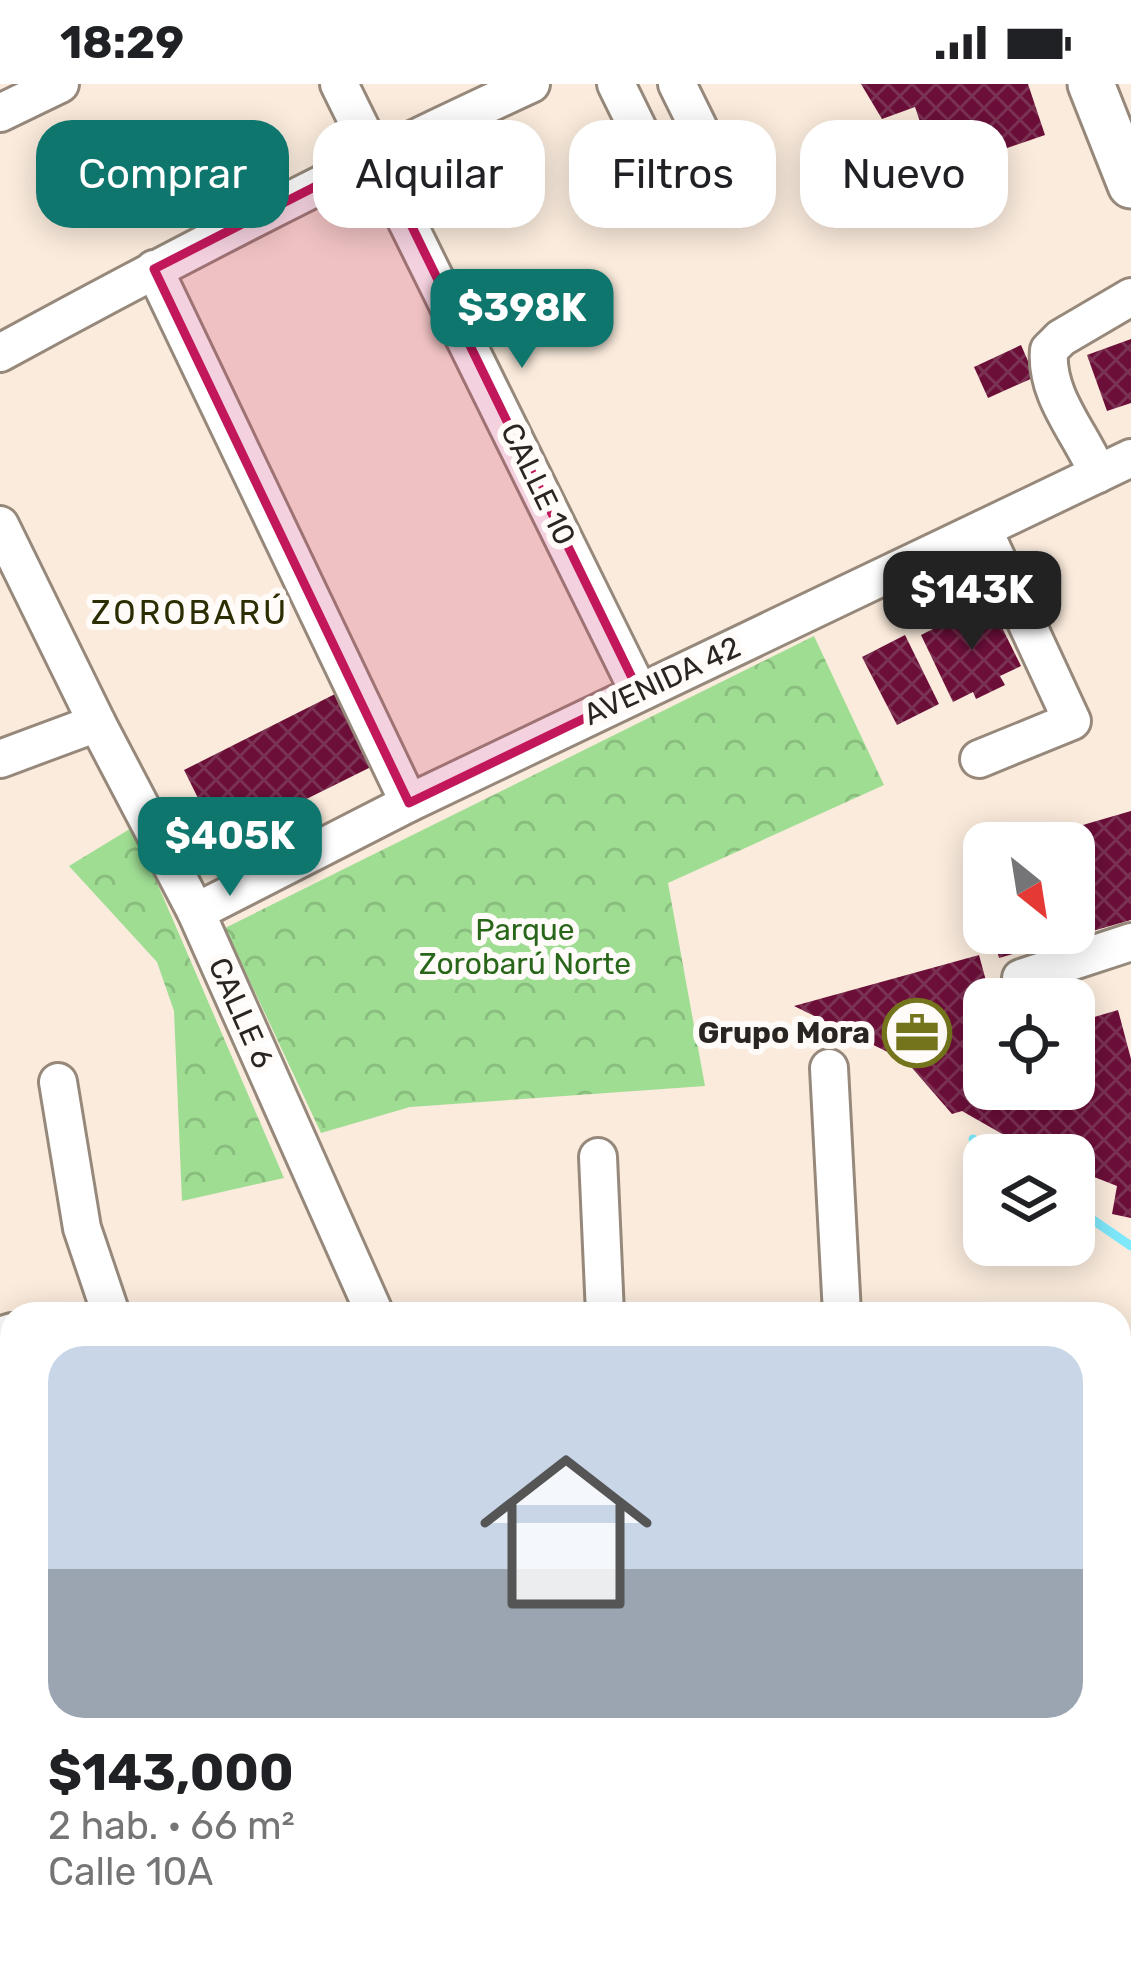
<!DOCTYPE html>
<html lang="es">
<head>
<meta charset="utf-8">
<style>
	:root { --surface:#fff; --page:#f2f2f2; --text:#202124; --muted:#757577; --accent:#0f766e }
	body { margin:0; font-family:Rubik,sans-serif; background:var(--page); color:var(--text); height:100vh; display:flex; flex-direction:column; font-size:45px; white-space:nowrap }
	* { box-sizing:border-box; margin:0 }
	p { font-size:39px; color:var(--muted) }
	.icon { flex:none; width:66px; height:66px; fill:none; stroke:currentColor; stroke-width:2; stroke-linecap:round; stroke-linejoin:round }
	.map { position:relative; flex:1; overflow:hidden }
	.details { position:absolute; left:0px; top:1218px; width:1131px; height:663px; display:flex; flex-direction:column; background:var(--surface); border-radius:36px 36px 0 0; box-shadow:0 6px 30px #0003 }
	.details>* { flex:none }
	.guide { position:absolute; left:36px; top:36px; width:1059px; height:108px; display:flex; gap:24px }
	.needle { width:78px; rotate:150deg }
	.controls { position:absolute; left:963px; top:738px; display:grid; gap:24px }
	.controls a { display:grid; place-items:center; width:132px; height:132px; border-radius:24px; background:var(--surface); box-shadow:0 6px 30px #0003; font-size:60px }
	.price { position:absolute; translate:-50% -102px; padding:0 27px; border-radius:24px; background:var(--accent); color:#fff; font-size:39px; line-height:78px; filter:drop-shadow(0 3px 6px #0008) }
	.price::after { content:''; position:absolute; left:50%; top:72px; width:36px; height:27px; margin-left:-18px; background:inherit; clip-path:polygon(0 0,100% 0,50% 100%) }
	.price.selected { background:#222; color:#fff }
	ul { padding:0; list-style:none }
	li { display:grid; align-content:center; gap:24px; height:636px; padding:0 48px }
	li span { display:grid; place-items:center; height:372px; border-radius:36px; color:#555 }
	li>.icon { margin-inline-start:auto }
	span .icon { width:216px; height:216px; fill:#fffc; stroke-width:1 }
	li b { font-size:51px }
	.chip { padding:0 42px; border-radius:36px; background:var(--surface); box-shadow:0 6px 30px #0003; font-size:42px; line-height:108px }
	.chip.selected { background:var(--accent); color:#fff }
	.status { display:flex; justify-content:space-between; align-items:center; height:84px; padding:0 60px; background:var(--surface); direction:ltr }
	.status svg { height:33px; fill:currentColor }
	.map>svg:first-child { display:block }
</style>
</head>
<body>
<div class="status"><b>18:29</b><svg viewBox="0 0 49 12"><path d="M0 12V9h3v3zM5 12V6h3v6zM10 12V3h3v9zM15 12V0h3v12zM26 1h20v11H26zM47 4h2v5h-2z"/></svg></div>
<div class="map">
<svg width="1131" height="1880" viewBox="0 0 1131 1880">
	<defs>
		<pattern id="park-crowns" width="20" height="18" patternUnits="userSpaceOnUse" patternTransform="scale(3)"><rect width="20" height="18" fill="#9fdd93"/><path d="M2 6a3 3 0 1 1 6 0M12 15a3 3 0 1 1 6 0" fill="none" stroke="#89be7e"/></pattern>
		<pattern id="building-cross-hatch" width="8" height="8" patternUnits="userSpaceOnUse" patternTransform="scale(3)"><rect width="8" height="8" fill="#6b0f39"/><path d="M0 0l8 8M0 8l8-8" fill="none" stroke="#7c3253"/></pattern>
	</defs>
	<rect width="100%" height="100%" fill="#faebdc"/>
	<!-- park -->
	<g fill="url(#park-crowns)">
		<polygon points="814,552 884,701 668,799 705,1002 410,1023 321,1049 225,844"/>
		<polygon points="133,743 284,1094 182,1117 174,927 157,878 69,782"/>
		<polygon points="341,1869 461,1869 461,1880 342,1880"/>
	</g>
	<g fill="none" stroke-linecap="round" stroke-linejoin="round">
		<!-- stream -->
		<g stroke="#7ee9fb" stroke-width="9">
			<polyline points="973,1055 997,1071"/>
			<polyline points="1074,1123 1131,1162"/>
		</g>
	</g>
	<!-- building -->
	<g fill="url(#building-cross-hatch)">
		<polygon points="861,0 1028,0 1045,51 937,88 915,23 882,35"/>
		<polygon points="1131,255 1131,319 1107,327 1087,271"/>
		<polygon points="1021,261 1035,293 988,314 974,283"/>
		<polygon points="989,517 1021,582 1000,592 1005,601 976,615 973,608 953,618 921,551"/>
		<polygon points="905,551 939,620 897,641 862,573"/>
		<polygon points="343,606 379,679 220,758 184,686"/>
		<polygon points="1131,727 1131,836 999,874 992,849 1074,849 1074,759 1024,758"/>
		<polygon points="984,769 984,818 983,818 970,773"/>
		<polygon points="979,871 991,915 984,915 984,1005 1074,1005 1074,939 1118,926 1131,975 1131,1134 1112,1130 1117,1102 1074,1085 1074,1071 1039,1071 962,1027 952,1030 906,977 794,922"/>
	</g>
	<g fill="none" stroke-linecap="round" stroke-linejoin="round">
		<!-- minor casing -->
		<g stroke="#96897b" stroke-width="42">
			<g id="minor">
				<polyline points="339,0 639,608"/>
				<polyline points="616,0 670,110 688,116 705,113 716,96 713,73 677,0"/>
				<polyline points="0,29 60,0"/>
				<polyline points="154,185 409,719"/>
				<path d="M0 269C174 174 350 83 531 0"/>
				<path d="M1098 390C1081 349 1045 312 1049 266L1061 254 1131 213"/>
				<polyline points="0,441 97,639 196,828 375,1230"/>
				<polyline points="0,675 97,639"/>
				<polyline points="979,675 1072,637 983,445"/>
				<polyline points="196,828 409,719 1131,374"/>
				<polyline points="1021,894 1131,858"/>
				<polyline points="829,984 842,1230"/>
				<polyline points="58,998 82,1144 111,1230"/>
				<polyline points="598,1073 605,1230"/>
				<polyline points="0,1252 12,1248"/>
				<polyline points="1119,1593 1131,1589"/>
				<polyline points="0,1796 12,1796"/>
				<polyline points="159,1869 160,1880"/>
				<polyline points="1103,1869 1103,1880"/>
				<polyline points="806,1880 809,1869"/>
			</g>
		</g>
		<!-- major casing -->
		<g stroke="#96897b" stroke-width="51">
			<polyline id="major" points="1091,0 1131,101"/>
		</g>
		<!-- minor -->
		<use href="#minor" stroke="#fff" stroke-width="36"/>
		<!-- major -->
		<use href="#major" stroke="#fff" stroke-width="45"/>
	</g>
	<!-- marked area -->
	<path fill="#c2185b" fill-opacity="0.2" stroke="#c2185b" stroke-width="9" stroke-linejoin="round" d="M377 71 639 608 409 719 154 185Z"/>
	<!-- icons -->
	<defs>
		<g id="office-ring" transform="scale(3.45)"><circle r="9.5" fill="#fefbf8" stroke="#73741b" stroke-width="1.5"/><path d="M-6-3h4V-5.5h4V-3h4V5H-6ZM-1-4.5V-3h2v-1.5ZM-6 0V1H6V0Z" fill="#73741b"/></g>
	</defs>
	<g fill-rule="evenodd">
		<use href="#office-ring" x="917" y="949"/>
	</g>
	<g text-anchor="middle" stroke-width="12" stroke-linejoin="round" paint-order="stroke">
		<!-- street labels -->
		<g font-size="30" fill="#2a2520" stroke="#fefbf8">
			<text transform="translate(538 400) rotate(64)" y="10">CALLE 10</text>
			<text transform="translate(662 597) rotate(-25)" y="10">AVENIDA 42</text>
			<text transform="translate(241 929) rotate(66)" y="10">CALLE 6</text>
		</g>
		<!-- park labels -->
		<g font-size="30" fill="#28671a" stroke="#fefbf8">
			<text x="525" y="856">Parque<tspan x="525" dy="34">Zorobarú Norte</tspan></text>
		</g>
		<!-- poi labels -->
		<g font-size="30" font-weight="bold" fill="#2a2520" stroke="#fefbf8" text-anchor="end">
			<text x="870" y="959">Grupo Mora</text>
		</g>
		<!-- neighbourhood labels -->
		<g font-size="33" letter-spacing="3" fill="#2c2d02" stroke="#fefbf8">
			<text x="190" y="540">ZOROBARÚ</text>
		</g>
	</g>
</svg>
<div class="controls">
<a><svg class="needle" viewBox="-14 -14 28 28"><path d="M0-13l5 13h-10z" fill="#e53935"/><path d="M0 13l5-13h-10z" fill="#757577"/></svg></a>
<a><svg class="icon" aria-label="locate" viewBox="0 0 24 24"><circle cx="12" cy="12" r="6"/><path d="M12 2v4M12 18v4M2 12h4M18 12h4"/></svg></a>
<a><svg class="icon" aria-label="layers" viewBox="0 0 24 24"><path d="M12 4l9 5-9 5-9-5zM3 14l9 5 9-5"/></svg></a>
</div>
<b class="price" style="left:522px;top:287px">$398K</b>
<b class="price selected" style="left:972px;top:569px">$143K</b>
<b class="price" style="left:230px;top:815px">$405K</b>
<div class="guide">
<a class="chip selected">Comprar</a>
<a class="chip">Alquilar</a>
<a class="chip">Filtros</a>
<a class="chip">Nuevo</a>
</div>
<section class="details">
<ul>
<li><span style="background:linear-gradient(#c9d6e8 60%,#9aa5b1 0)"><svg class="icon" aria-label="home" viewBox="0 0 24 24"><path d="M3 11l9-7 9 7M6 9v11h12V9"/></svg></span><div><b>$143,000</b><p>2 hab. · 66 m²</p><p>Calle 10A</p></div></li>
</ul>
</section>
</div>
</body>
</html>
